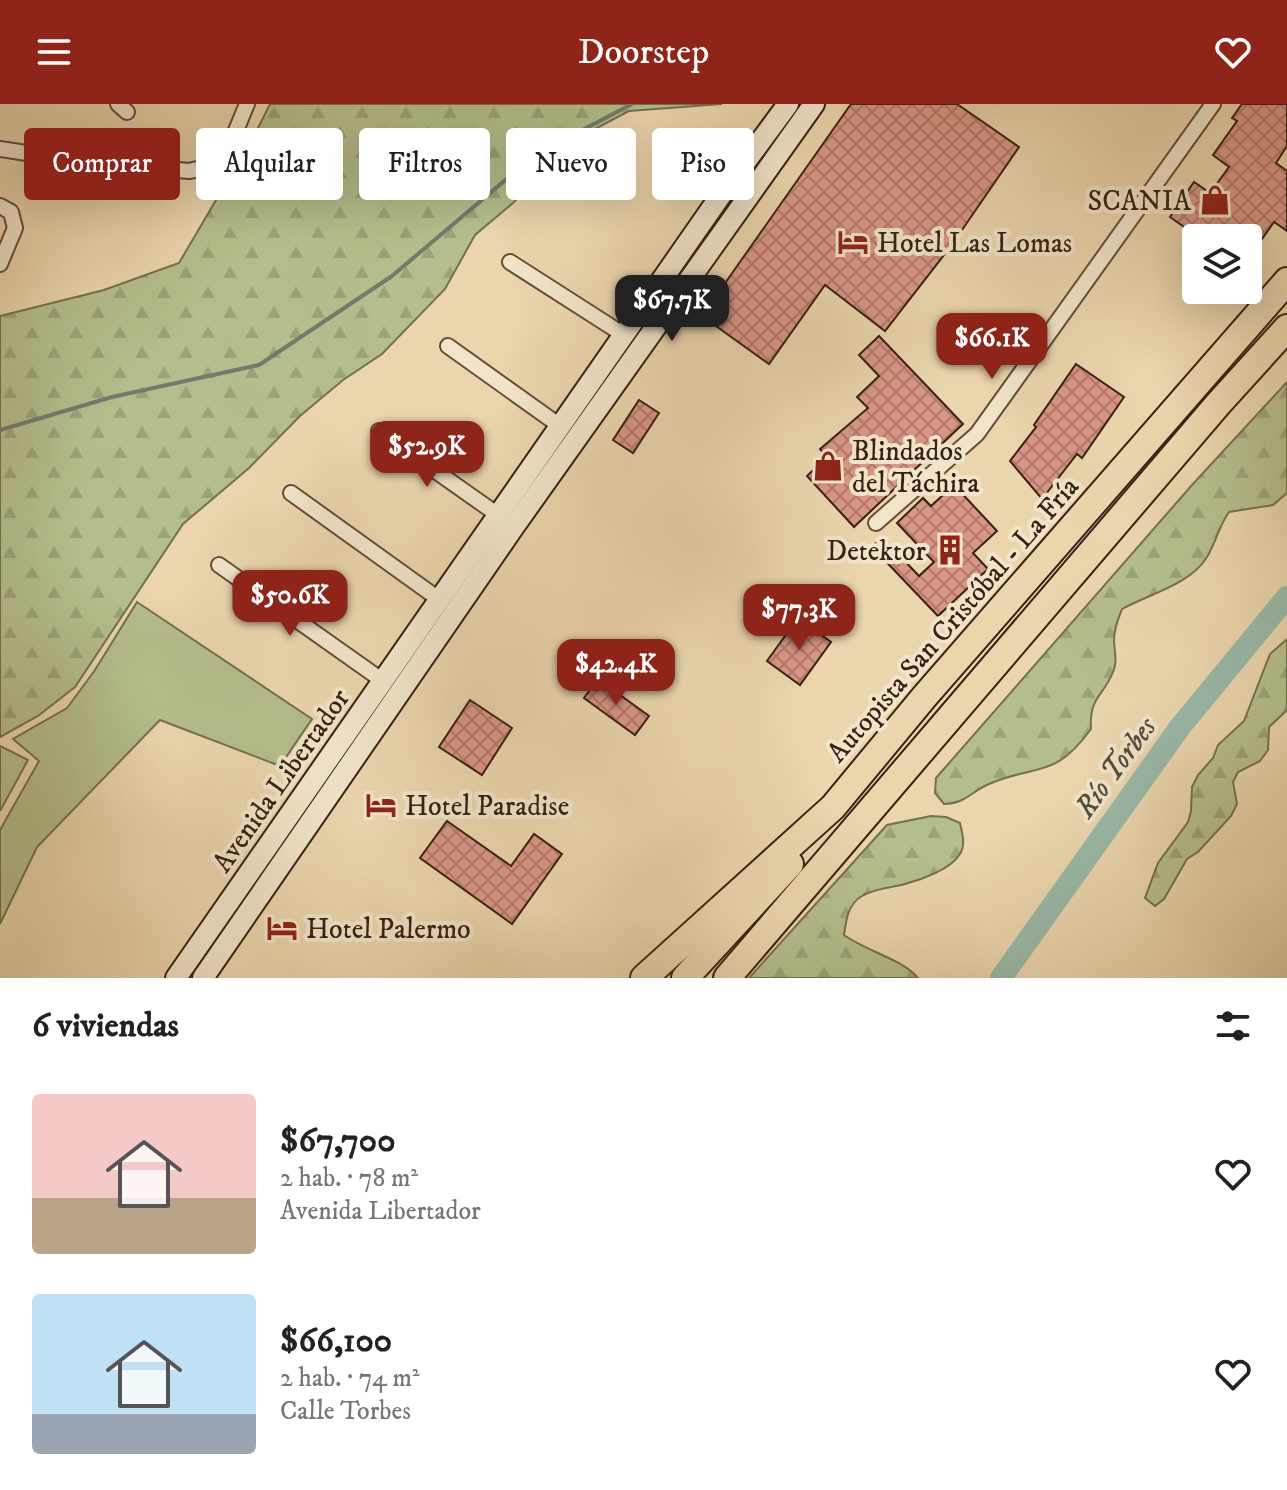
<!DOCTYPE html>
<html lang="es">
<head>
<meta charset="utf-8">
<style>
	:root { --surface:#fff; --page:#f6f6f6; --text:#222; --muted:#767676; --accent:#8f2418 }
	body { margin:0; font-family:"IM FELL DW Pica",serif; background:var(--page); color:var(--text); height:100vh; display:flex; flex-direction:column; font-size:30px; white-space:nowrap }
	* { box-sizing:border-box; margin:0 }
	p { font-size:26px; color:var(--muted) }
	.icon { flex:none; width:44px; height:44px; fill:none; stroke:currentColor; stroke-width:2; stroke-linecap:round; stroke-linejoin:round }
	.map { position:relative; height:874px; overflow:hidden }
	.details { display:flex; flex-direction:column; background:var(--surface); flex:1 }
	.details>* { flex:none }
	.guide { position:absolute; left:24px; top:24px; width:800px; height:72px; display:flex; gap:16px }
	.controls { position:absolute; left:1182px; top:120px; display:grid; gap:16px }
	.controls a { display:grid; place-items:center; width:80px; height:80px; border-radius:8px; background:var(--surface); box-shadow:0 8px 32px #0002; font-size:40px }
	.price { position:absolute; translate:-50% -68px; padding:0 18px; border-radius:16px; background:var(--accent); color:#fff; font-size:26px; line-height:52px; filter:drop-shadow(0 2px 4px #0008) }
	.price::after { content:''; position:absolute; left:50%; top:48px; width:24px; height:18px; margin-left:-12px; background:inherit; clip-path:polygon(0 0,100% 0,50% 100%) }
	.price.current { background:#222; color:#fff }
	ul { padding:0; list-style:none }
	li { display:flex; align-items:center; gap:24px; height:200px; padding:0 32px }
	li span { display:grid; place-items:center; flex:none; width:224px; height:160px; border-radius:8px; color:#555 }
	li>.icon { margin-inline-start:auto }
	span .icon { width:96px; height:96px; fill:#fffc; stroke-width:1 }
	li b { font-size:34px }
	h2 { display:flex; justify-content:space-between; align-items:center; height:96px; padding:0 32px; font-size:34px }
	.pill { padding:0 28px; border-radius:8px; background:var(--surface); box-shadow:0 8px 32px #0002; font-size:28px; line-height:72px }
	.pill.current { background:var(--accent); color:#fff }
	header { display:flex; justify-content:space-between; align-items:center; height:104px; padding:0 32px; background:var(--accent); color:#fff; font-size:36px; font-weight:600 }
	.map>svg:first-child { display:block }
</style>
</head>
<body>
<header><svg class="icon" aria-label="menu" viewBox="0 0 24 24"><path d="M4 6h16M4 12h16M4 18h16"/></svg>Doorstep<svg class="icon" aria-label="heart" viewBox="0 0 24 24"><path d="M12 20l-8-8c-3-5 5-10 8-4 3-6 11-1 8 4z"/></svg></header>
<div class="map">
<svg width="1287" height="874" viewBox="0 0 1287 874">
	<defs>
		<pattern id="forest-firs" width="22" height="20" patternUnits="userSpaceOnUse" patternTransform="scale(2)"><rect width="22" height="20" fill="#b4be8c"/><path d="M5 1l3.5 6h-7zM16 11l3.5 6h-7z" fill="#9ba378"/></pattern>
		<pattern id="building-cross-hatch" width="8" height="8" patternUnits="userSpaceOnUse" patternTransform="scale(2)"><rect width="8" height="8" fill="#d99585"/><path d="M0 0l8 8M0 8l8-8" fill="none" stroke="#b1796b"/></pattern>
	</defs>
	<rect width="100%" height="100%" fill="#ead5ac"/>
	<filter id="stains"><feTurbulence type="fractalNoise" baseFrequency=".0025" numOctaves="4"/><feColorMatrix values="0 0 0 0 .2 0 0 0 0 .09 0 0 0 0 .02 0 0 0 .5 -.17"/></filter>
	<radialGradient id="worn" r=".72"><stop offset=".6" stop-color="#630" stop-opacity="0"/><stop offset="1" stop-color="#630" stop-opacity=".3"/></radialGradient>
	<!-- green -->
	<g fill="#b4be8c" stroke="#75704f" stroke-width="2">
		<polygon points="137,498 312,615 280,662 160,616 37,743 0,820 0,726 39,657 13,635 67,604 95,566"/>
		<polygon points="0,642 28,656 0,707"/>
	</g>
	<!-- forest -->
	<g fill="url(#forest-firs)" stroke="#75704f" stroke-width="2">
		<polygon points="270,0 722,0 629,7 570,38 513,99 475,131 445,185 382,250 343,276 300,312 249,364 183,420 75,583 38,612 0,633 0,212 104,186 179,159 216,96 240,60"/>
		<path d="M1287 278V389L1273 401 1229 408C1219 422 1216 438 1207 453 1191 480 1149 490 1122 505 1118 515 1114 525 1114 536 1114 547 1118 557 1113 568 1103 593 1089 593 1091 625 1054 676 1038 659 989 680 970 688 967 699 944 700L935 689 936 674 1192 381Z"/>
		<polygon points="1287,535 1287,606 1269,623 1268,646 1260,657 1238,668 1233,678 1237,700 1231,712 1198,748 1187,755 1164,795 1155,802 1145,794 1158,759 1188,718 1191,707 1192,683 1198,671 1213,654 1218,641 1244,617 1270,550"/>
		<path d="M931 712 946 713 960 719C962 729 966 740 960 750 951 765 921 776 905 780 891 784 874 784 862 792 848 800 846 816 844 831 866 847 902 855 918 874H749L887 721Z"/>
	</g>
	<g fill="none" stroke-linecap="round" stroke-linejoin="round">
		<!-- stream -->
		<polyline stroke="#717c6c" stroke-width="4" points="0,326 112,293 259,261 392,172 535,51 632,0"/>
		<!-- river -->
		<polyline stroke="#98b9a8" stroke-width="22" points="1001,874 1180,623 1287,493"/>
	</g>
	<!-- building -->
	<g fill="url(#building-cross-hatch)" stroke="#362112" stroke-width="2">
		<polygon points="851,0 957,0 1019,43 951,142 885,227 825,181 769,260 702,212"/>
		<polygon points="1242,0 1287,0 1287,42 1276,59 1287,67 1287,127 1274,118 1248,155 1248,134 1200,134 1170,113 1194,78 1210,89 1229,63 1213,51 1237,17 1232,14"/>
		<polygon points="879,232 963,320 854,423 807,372 827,353 820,345 868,304 857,293 879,272 859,251"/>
		<polygon points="1076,260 1124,293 1082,354 1077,350 1042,395 1010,357 1036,323 1034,321"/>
		<polygon points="639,296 659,309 633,349 613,336"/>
		<polygon points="954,381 997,427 973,449 988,465 938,512 872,443 882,433 919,472 934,458 897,419 923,394 931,402"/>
		<polygon points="798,514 831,538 800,581 767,557"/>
		<polygon points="598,575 649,612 635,631 584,594"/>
		<polygon points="470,596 512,624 482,671 439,643"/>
		<polygon points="447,717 511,762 534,730 562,750 512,820 420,754"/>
	</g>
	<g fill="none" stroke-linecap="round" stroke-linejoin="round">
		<!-- minor casing -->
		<g stroke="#634e38" stroke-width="18">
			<g id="minor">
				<polyline points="118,0 127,8"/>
				<path d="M0 45 78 57 189 67C228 61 233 32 247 0"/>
				<polyline points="0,102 11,108 15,124 0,160"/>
				<polyline points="510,158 624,231"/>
				<polyline points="448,242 560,322"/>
				<polyline points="379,327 498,411"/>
				<polyline points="291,389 440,496"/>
				<polyline points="876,419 977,330 1213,0"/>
				<polyline points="219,461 383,577"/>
			</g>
		</g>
		<!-- secondary casing -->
		<g stroke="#362112" stroke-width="24">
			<g id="secondary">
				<polyline points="176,874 721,91 788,0"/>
				<polyline points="203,874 513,424 814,0"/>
			</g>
		</g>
		<!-- motorway casing -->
		<g stroke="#362112" stroke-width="30">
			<g id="motorway">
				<polyline points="644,874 833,703 925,592 1287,177"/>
				<polyline points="685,874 790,760"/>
				<polyline points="727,874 1219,299 1287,224"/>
			</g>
		</g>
		<!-- minor -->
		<use href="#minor" stroke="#f1e4c9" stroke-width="14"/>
		<!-- secondary -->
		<use href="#secondary" stroke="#f1e4c9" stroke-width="20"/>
		<!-- motorway -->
		<use href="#motorway" stroke="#ead5ac" stroke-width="26"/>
	</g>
	<!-- icons -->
	<defs>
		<g id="shop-bare" transform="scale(2.4)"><path d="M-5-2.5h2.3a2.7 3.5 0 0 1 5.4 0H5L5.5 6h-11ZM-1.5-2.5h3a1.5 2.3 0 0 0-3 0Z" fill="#8f2418" stroke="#f1e4c9" stroke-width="2.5" paint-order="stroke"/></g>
		<g id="hotel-bare" transform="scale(2.4)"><path d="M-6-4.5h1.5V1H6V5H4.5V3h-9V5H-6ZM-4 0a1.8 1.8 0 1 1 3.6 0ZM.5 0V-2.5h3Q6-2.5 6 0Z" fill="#8f2418" stroke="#f1e4c9" stroke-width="2.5" paint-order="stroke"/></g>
		<g id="building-bare" transform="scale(2.4)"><path d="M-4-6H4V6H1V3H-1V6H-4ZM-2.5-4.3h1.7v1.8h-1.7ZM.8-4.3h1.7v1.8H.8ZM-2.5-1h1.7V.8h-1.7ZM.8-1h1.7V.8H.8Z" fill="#8f2418" stroke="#f1e4c9" stroke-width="2.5" paint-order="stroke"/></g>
	</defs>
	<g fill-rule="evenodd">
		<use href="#shop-bare" x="1215" y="96"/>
		<use href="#hotel-bare" x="853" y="138"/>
		<use href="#shop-bare" x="828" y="362"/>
		<use href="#building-bare" x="950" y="446"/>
		<use href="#hotel-bare" x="381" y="701"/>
		<use href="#hotel-bare" x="282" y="824"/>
	</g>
	<g text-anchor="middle" stroke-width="8" stroke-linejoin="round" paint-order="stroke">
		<!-- poi labels -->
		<g font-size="28" fill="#362112" stroke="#f1e4c9" text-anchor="start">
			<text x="1191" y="106" text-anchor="end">SCANIA</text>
			<text x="877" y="148">Hotel Las Lomas</text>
			<text x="852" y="356">Blindados<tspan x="852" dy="32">del Táchira</tspan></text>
			<text x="926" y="456" text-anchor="end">Detektor</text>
			<text x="405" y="711">Hotel Paradise</text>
			<text x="306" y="834">Hotel Palermo</text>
		</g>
		<!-- street labels -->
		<g font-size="28" fill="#362112" stroke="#f1e4c9">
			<text transform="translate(952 515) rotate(-49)" y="10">Autopista San Cristóbal - La Fría</text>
			<text transform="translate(280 676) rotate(-55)" y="10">Avenida Libertador</text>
		</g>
		<!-- water labels -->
		<g font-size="30" font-style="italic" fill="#534f3f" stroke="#f1e4c9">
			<text transform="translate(1115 663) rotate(-54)" y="10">Río Torbes</text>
		</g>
	</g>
	<rect width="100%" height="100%" filter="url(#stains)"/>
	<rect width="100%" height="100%" fill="url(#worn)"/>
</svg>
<div class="controls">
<a><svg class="icon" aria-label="layers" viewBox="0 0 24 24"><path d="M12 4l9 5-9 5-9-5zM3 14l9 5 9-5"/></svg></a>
</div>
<b class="price current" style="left:672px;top:239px">$67.7K</b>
<b class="price" style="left:992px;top:277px">$66.1K</b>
<b class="price" style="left:427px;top:385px">$52.9K</b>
<b class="price" style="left:290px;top:534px">$50.6K</b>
<b class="price" style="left:799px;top:548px">$77.3K</b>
<b class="price" style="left:616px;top:603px">$42.4K</b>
<div class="guide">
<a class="pill current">Comprar</a>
<a class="pill">Alquilar</a>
<a class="pill">Filtros</a>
<a class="pill">Nuevo</a>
<a class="pill">Piso</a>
</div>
</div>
<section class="details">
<h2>6 viviendas<svg class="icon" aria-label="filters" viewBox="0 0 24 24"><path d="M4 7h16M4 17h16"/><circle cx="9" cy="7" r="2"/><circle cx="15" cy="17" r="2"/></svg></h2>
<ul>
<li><span style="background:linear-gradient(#f6c9c9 65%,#b9a48a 0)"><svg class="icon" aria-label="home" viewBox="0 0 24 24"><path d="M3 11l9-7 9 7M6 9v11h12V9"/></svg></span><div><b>$67,700</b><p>2 hab. · 78 m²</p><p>Avenida Libertador</p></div><svg class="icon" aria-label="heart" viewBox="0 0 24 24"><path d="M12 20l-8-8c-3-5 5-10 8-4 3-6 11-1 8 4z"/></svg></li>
<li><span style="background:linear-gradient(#bfe0f5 75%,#9aa5b1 0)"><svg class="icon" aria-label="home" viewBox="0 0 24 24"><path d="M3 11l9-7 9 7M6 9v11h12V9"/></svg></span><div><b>$66,100</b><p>2 hab. · 74 m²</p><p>Calle Torbes</p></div><svg class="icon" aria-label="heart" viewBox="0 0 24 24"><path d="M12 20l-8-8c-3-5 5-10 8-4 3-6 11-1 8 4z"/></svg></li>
</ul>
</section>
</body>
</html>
